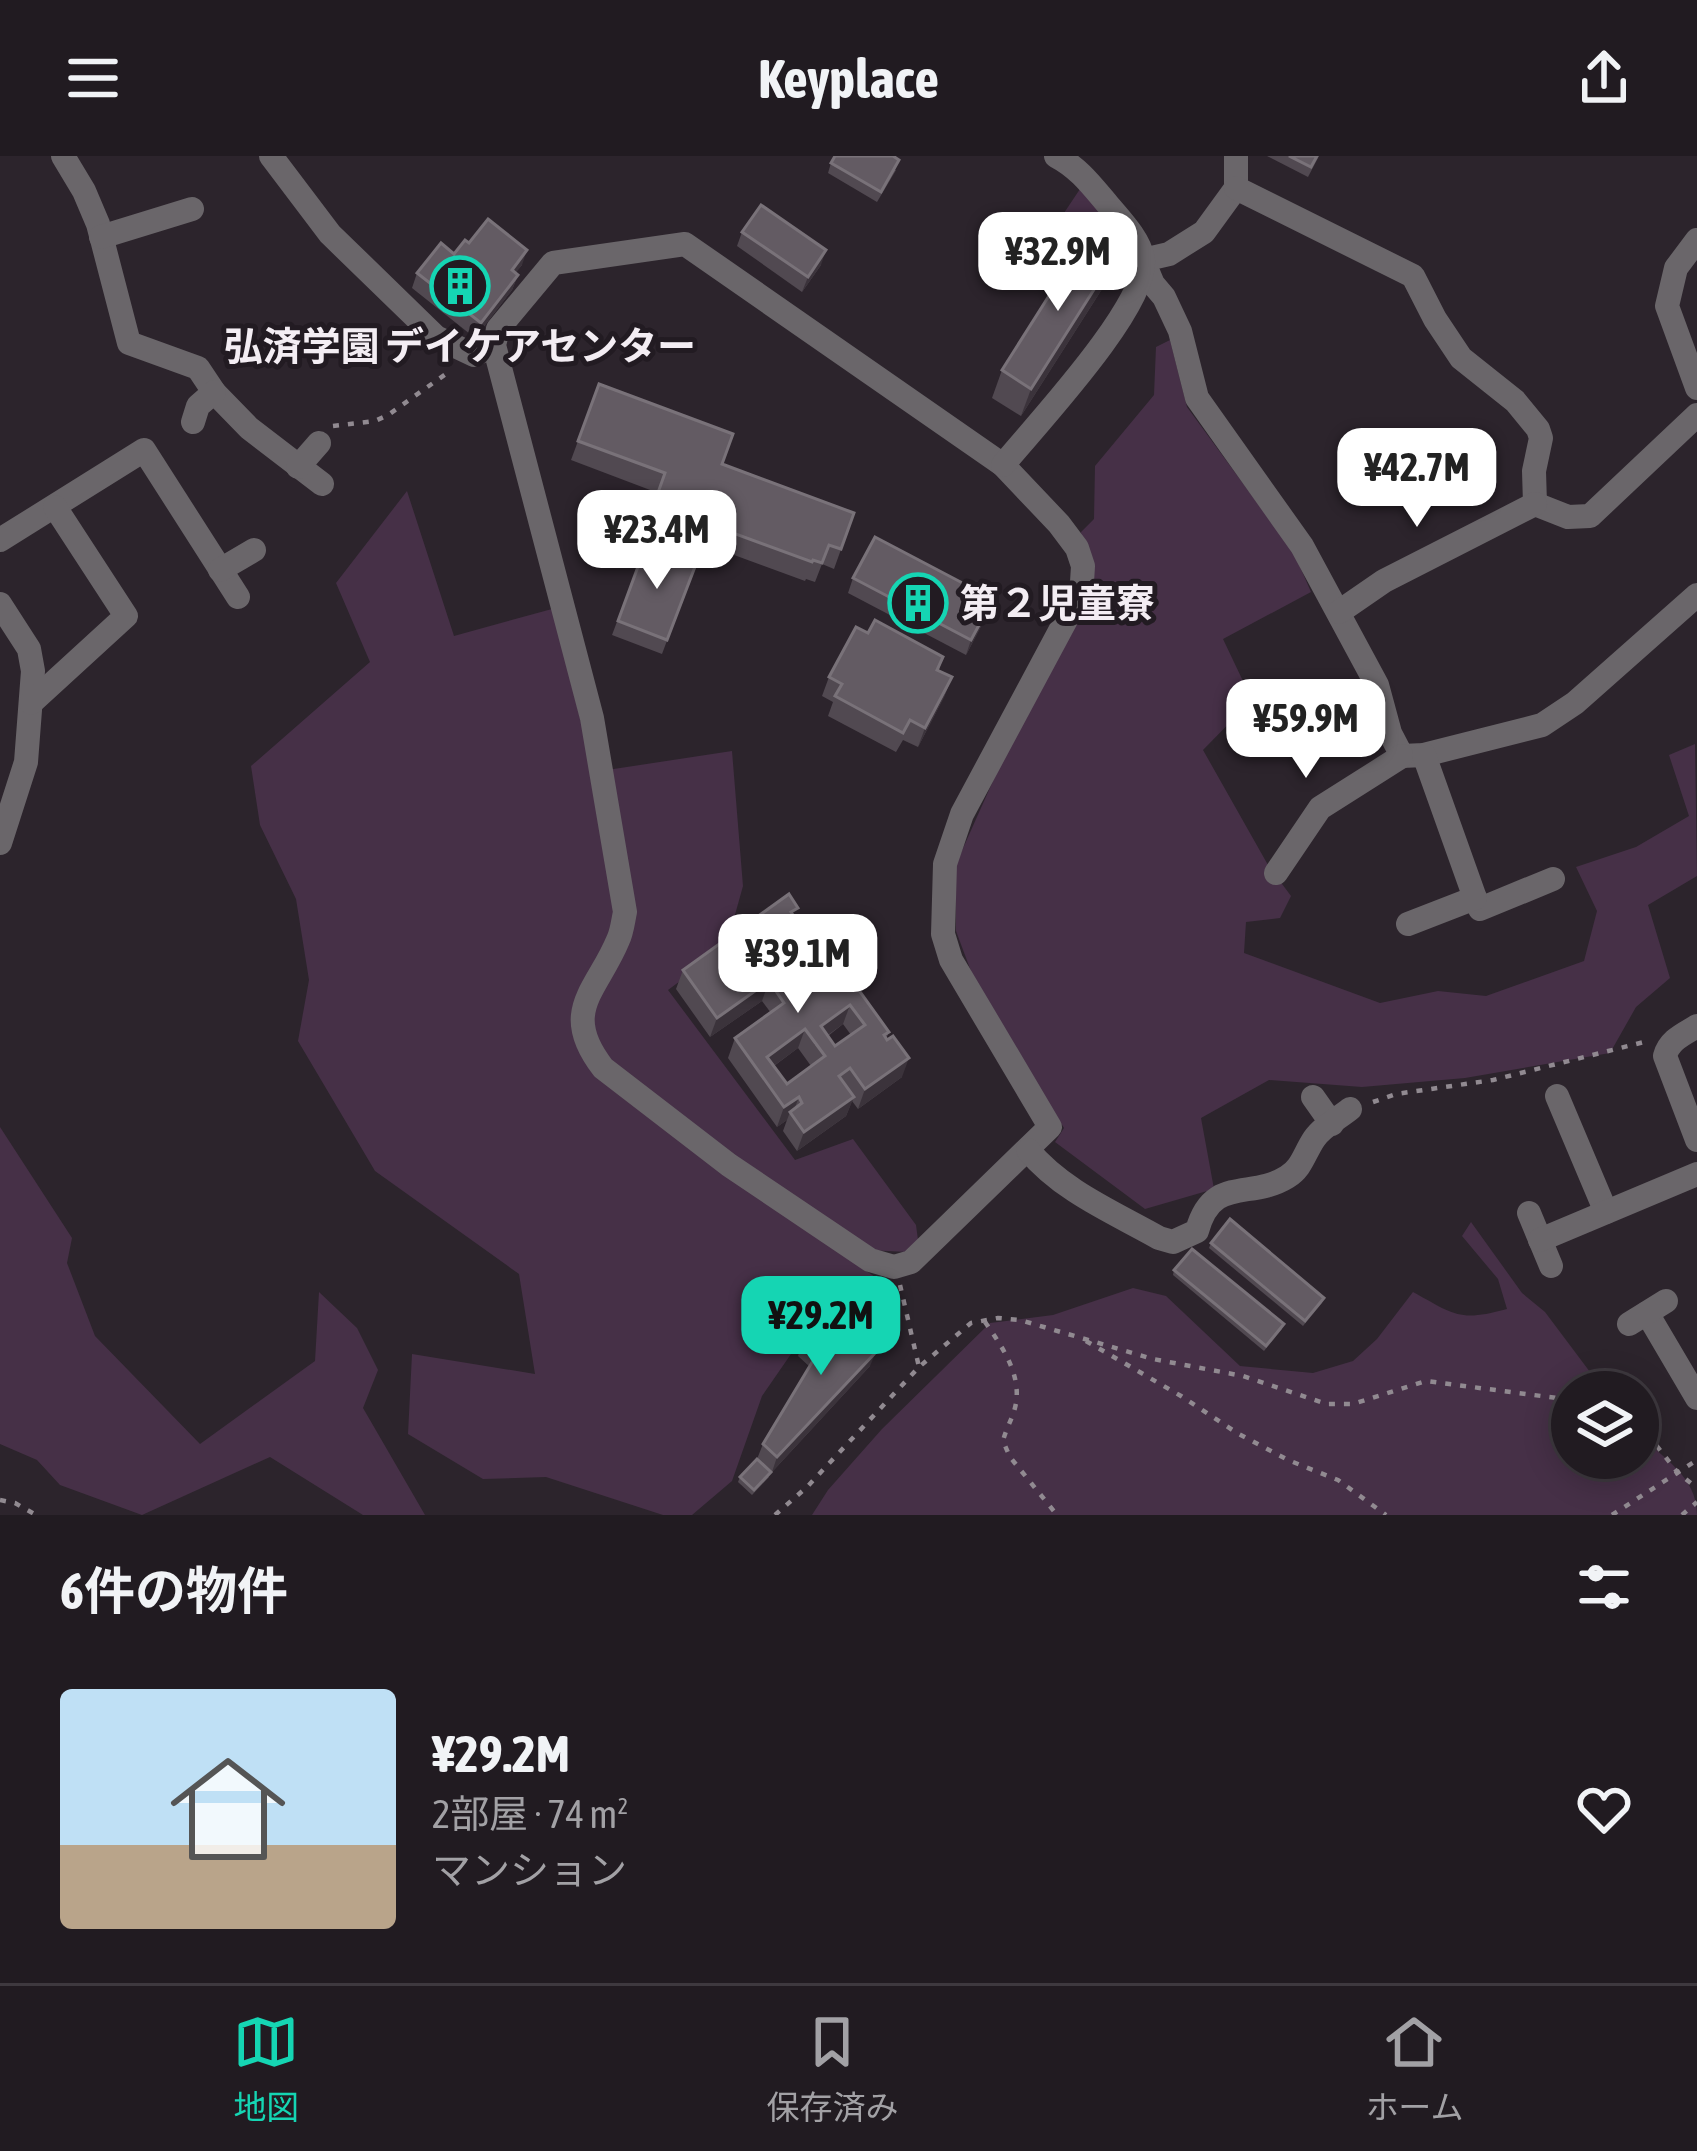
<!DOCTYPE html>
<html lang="ja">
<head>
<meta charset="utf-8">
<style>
	:root { --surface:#211b21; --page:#2d282e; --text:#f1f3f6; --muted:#a2a1a5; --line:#3e393f; --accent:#15d5b3 }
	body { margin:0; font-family:"Asap Condensed","Noto Sans JP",sans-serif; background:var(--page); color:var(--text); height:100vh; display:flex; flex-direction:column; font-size:45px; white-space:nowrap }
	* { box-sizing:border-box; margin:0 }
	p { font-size:39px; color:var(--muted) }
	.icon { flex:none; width:66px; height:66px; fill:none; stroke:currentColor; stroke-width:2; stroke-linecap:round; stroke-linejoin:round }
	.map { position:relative; height:1359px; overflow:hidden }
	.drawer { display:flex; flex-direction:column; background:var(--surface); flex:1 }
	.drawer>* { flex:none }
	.fabs { position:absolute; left:1551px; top:1215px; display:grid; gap:24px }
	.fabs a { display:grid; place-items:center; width:108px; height:108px; border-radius:50%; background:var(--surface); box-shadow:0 6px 30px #0003,0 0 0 3px var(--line); font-size:60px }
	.price { position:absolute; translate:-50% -102px; padding:0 27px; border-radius:24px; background:#fff; color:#222; font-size:39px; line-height:78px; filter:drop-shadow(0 3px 6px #0008) }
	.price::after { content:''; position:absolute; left:50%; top:72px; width:36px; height:27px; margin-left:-18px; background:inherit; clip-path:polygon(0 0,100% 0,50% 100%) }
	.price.active { background:var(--accent); color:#111 }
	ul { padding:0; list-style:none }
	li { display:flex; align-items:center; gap:36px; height:300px; padding:0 60px }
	li span { display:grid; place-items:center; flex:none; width:336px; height:240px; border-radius:12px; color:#555 }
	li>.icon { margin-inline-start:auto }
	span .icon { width:144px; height:144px; fill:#fffc; stroke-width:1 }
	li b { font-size:51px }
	h2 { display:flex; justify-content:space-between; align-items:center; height:144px; padding:0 60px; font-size:51px }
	header { display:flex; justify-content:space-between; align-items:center; height:156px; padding:0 60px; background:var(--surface); font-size:54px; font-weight:700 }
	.tabs { display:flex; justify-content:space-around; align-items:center; height:168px; border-top:3px solid var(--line); background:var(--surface); font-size:33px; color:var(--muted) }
	.tabs a { display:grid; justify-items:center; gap:6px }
	.tabs .active { color:var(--accent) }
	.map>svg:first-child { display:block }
</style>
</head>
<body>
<header><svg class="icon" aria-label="menu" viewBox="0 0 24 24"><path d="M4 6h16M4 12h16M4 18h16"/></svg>Keyplace<svg class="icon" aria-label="share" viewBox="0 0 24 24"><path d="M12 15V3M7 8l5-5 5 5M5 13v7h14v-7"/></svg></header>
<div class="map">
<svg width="1697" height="1359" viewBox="0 0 1697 1359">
	<rect width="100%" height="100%" fill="#2c242c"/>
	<!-- green -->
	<g fill="#463047">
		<polygon points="1080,33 1126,86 1129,126 1126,130 1054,72"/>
		<polygon points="1170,184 1187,251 1294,397 1311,436 1223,483 1252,544 1203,594 1268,709 1291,740 1280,762 1246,766 1244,797 1380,847 1438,835 1486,840 1584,805 1597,755 1576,711 1636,691 1689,660 1669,599 1695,588 1697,720 1648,749 1670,822 1636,851 1610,897 1465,922 1362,931 1269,924 1201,962 1214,1033 1145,1053 1055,986 1064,972 978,834 956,775 956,708 997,616 1087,442 1081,376 1094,363 1095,310 1154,239 1156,191"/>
		<polygon points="407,335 454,480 552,453 594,616 732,595 743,730 726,791 668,834 795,1004 853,983 916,1069 918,1084 908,1096 867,1094 813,1077 875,1121 868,1132 829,1143 762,1240 732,1325 692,1359 663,1359 546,1321 483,1323 408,1278 412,1198 535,1218 519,1118 375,1015 298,885 309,824 296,743 260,669 251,610 370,506 336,427"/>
		<polygon points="0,971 72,1082 67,1107 95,1180 200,1288 315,1205 319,1136 357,1172 378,1214 363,1252 425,1359 363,1359 270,1301 142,1359 60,1329 37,1304 0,1288"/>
		<path d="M1471 1066 1522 1137 1545 1156 1605 1236H1572V1302H1638V1276C1662 1303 1697 1319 1697 1359H812L828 1334 882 1273 990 1167 1053 1159 1133 1132 1166 1140 1240 1210 1313 1217 1353 1205 1377 1183 1413 1136C1455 1159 1459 1166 1507 1153L1498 1123 1462 1080Z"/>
	</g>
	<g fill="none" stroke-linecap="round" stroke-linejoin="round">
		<!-- path -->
		<g stroke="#918a91" stroke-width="4.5" stroke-dasharray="6 9" stroke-linecap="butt">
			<polyline points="333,270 375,265 388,259 450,215"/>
			<polyline points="1373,946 1396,938 1493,924 1648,885"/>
			<polyline points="900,1129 919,1211"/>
			<path d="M985 1166C1001 1189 1021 1217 1016 1247 1014 1260 1006 1272 1003 1285L1010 1301 1057 1359"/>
			<polyline points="1086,1185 1181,1240 1237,1277 1288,1304 1338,1324 1386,1359"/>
			<polyline points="1638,1266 1678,1317 1697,1332"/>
			<polyline points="0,1344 15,1347 36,1359"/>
			<polyline points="775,1359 807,1331 919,1211 971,1167 998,1162 1020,1164 1153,1203 1243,1220 1327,1248 1353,1248 1426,1225 1572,1244"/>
			<polyline points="1612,1359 1697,1304"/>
			<polyline points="1682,1359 1697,1346"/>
		</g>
		<!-- minor -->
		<g stroke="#6a666a" stroke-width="24">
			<polyline points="63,0 84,35 98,68 129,187 198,212 214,236 249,272 322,328"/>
			<polyline points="271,0 330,78 436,181 474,199 494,189"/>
			<polyline points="1236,0 1236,32 1204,76 1169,98 1143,104 1153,128 1164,141 1180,175 1197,242 1302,390 1377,529 1390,577 1402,600 1424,599 1542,569 1575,547 1697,439"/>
			<polyline points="1236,32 1413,120 1435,163 1461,202 1515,245 1538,273 1541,282 1534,315 1535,348"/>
			<polyline points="101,81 192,53"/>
			<polyline points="1697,84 1676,112 1667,150 1697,232"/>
			<path d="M685 88 1003 309 1059 368 1077 392 1083 410 1082 426 1076 445 962 658 945 708 943 778 951 804 1050 971 911 1106 894 1111 870 1104 729 1009 603 912C559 855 597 835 618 784 622 776 623 765 625 756L592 562 494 189 498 173 553 107Z"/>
			<polyline points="193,266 198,250 214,236"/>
			<path d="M1003 309C1034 271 1148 150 1143 104 1141 85 1121 64 1109 50 1092 30 1079 12 1056 0"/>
			<polyline points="298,311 319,287"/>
			<polyline points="1535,348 1568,361 1590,360 1697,259"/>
			<polyline points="0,384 144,294 238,441"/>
			<polyline points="220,414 254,394"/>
			<polyline points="0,448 29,493 33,515 26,606 0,687"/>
			<polyline points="1339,456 1384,425 1535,348"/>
			<polyline points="31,547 126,460 55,351"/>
			<polyline points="1276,717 1320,652 1402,600"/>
			<polyline points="1475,742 1480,753 1553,723"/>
			<polyline points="1408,768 1475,742 1424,599"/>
			<path d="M1697 870C1684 878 1669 884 1665 900L1697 984"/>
			<polyline points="1557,940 1606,1056"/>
			<polyline points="1313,941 1332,968"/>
			<path d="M1028 994C1062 1035 1113 1056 1159 1082L1173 1086 1197 1075C1212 1019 1250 1044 1287 1021 1302 1012 1304 998 1314 983 1322 971 1339 962 1350 953"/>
			<polyline points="1529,1057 1551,1110"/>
			<polyline points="1540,1084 1697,1018"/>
			<polyline points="1647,1157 1697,1242"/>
			<polyline points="1629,1168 1666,1145"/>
		</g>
	</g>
	<!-- wall -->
	<g fill="#514951" fill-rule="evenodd">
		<polygon points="1267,0 1319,0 1308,21"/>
		<polygon points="831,7 896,14 877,46 828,17"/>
		<polygon points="742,76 821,109 802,136 737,90"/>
		<polygon points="469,87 522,109 515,117 518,119 512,134 475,182 412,132 417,117 454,98"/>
		<polygon points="1104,130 1021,260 992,242 1002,214"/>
		<polygon points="599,228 722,308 854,357 834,413 822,408 815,426 806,423 805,425 647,367 658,337 571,304"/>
		<polygon points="646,389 696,408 662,498 612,479"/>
		<polygon points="853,422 988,457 966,499 848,437"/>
		<polygon points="868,477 943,501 939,514 952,521 944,541 918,591 903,584 896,596 828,560 833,546 822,540 829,521"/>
		<path d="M794 761 811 799 784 818 791 829 849 819 846 828 889 876 886 883 902 921 858 953 852 945 846 960 797 995 783 975 787 964 777 971 728 902 735 882 771 857 762 845 710 881 676 833 683 814ZM843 868 851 879 835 890 828 880ZM798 892 811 910 787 928 774 910Z"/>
		<polygon points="1211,1087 1324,1142 1322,1147 1303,1170 1209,1092"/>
		<polygon points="1174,1114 1282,1173 1264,1195 1173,1119"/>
		<polygon points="803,1185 870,1210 772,1316 757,1303 763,1288 810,1211 798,1200"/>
		<polygon points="740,1321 769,1321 752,1339 738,1326"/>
	</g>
	<!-- shaded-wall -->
	<g fill="#3b333b">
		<polygon points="527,94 522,109 506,129 512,114"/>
		<polygon points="826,94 821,109 802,136 808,121"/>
		<polygon points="1114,102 1104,130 1021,260 1031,233"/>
		<polygon points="518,119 512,134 475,182 481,167"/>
		<polygon points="993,443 988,457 966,499 971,484"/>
		<polygon points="952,521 944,541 918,591 925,572"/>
		<polygon points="818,779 811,799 770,828 777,809"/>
		<polygon points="769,825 762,845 710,881 717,862"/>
		<polygon points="850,849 843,868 814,889 821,870"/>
		<polygon points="805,873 798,892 760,920 767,901"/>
		<polygon points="909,902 902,921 858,953 865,933"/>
		<polygon points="799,941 792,959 790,956 787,964 777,971 784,951"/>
		<polygon points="854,941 846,960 797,995 804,976"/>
		<polygon points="876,1196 870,1210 772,1316 777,1301"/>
	</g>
	<!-- building -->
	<g fill="#635b63" stroke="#797279" stroke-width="3" fill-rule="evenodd">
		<polygon points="835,0 893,0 899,4 881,36 831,7"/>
		<polygon points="1289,0 1317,0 1311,11"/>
		<polygon points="761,49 826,94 808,121 742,76"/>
		<polygon points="488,63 527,94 512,114 518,119 481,167 417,117 441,87 454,98 465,84 469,87"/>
		<polygon points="1085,83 1114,102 1031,233 1002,214"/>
		<polygon points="599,228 733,278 722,308 854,357 841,393 829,389 822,407 813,404 812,406 654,348 665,317 578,285"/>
		<polygon points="875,381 993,443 971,484 853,422"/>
		<polygon points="646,389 696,408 667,484 618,465"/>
		<polygon points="875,464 943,501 937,514 952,521 925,572 910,564 903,577 835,540 842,528 829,521 856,471 868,477"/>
		<path d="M789 738 798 752 791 756 797 765 804 760 818 779 777 809 791 829 834 798 849 819 842 824 847 830 853 826 889 876 884 879 887 884 893 880 909 902 865 933 850 912 839 920 854 941 804 976 790 956 802 947 799 941 784 951 735 882 784 847 769 825 717 862 683 814ZM756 786 764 796 754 804 746 793ZM850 849 865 869 835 890 821 870ZM805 873 825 900 787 928 767 901Z"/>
		<polygon points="1230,1063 1324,1142 1305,1165 1211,1087"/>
		<polygon points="1192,1093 1284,1168 1266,1190 1174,1114"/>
		<polygon points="834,1155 876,1196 777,1301 763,1288 817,1198 803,1185"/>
		<polygon points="757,1303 771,1316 754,1334 740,1321"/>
	</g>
	<!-- icons -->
	<defs>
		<g id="building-ring" transform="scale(3)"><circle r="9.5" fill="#221b22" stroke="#15d5b3" stroke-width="1.5"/><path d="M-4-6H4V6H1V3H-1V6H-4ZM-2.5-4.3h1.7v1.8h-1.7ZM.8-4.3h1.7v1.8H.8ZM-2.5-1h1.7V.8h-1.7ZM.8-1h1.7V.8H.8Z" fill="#15d5b3"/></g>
	</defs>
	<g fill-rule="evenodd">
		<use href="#building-ring" x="460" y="130"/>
		<use href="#building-ring" x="918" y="447"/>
	</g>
	<g text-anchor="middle" stroke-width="10" stroke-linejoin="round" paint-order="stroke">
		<!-- poi labels -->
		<g font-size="39" font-weight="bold" fill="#f3edf3" stroke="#221b22">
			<text x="460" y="204">弘済学園 デイケアセンター</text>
			<text x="960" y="461" text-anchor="start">第２児童寮</text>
		</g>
	</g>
</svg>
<div class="fabs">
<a><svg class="icon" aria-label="layers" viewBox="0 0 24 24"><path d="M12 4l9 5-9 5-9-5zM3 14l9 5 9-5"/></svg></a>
</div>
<b class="price" style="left:1058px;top:158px">¥32.9M</b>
<b class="price" style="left:1417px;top:374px">¥42.7M</b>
<b class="price" style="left:657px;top:436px">¥23.4M</b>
<b class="price" style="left:1306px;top:625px">¥59.9M</b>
<b class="price" style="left:798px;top:860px">¥39.1M</b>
<b class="price active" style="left:821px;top:1222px">¥29.2M</b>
</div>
<section class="drawer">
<h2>6件の物件<svg class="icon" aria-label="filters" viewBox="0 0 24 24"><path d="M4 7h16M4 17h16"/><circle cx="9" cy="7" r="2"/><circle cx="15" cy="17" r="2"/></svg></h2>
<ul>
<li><span style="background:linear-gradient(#bfe0f5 65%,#b9a48a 0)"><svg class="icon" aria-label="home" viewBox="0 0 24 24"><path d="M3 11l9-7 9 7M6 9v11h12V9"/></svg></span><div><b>¥29.2M</b><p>2部屋 · 74 m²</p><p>マンション</p></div><svg class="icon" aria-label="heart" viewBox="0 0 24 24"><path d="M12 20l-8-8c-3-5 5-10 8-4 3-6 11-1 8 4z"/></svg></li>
</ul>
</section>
<nav class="tabs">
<a class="active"><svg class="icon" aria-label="map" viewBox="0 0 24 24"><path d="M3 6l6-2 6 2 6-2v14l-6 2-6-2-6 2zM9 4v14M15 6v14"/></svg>地図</a>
<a><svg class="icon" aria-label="saved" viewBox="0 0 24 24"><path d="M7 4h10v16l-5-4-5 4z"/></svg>保存済み</a>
<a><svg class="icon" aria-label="home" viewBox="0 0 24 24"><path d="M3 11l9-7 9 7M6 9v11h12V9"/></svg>ホーム</a>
</nav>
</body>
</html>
